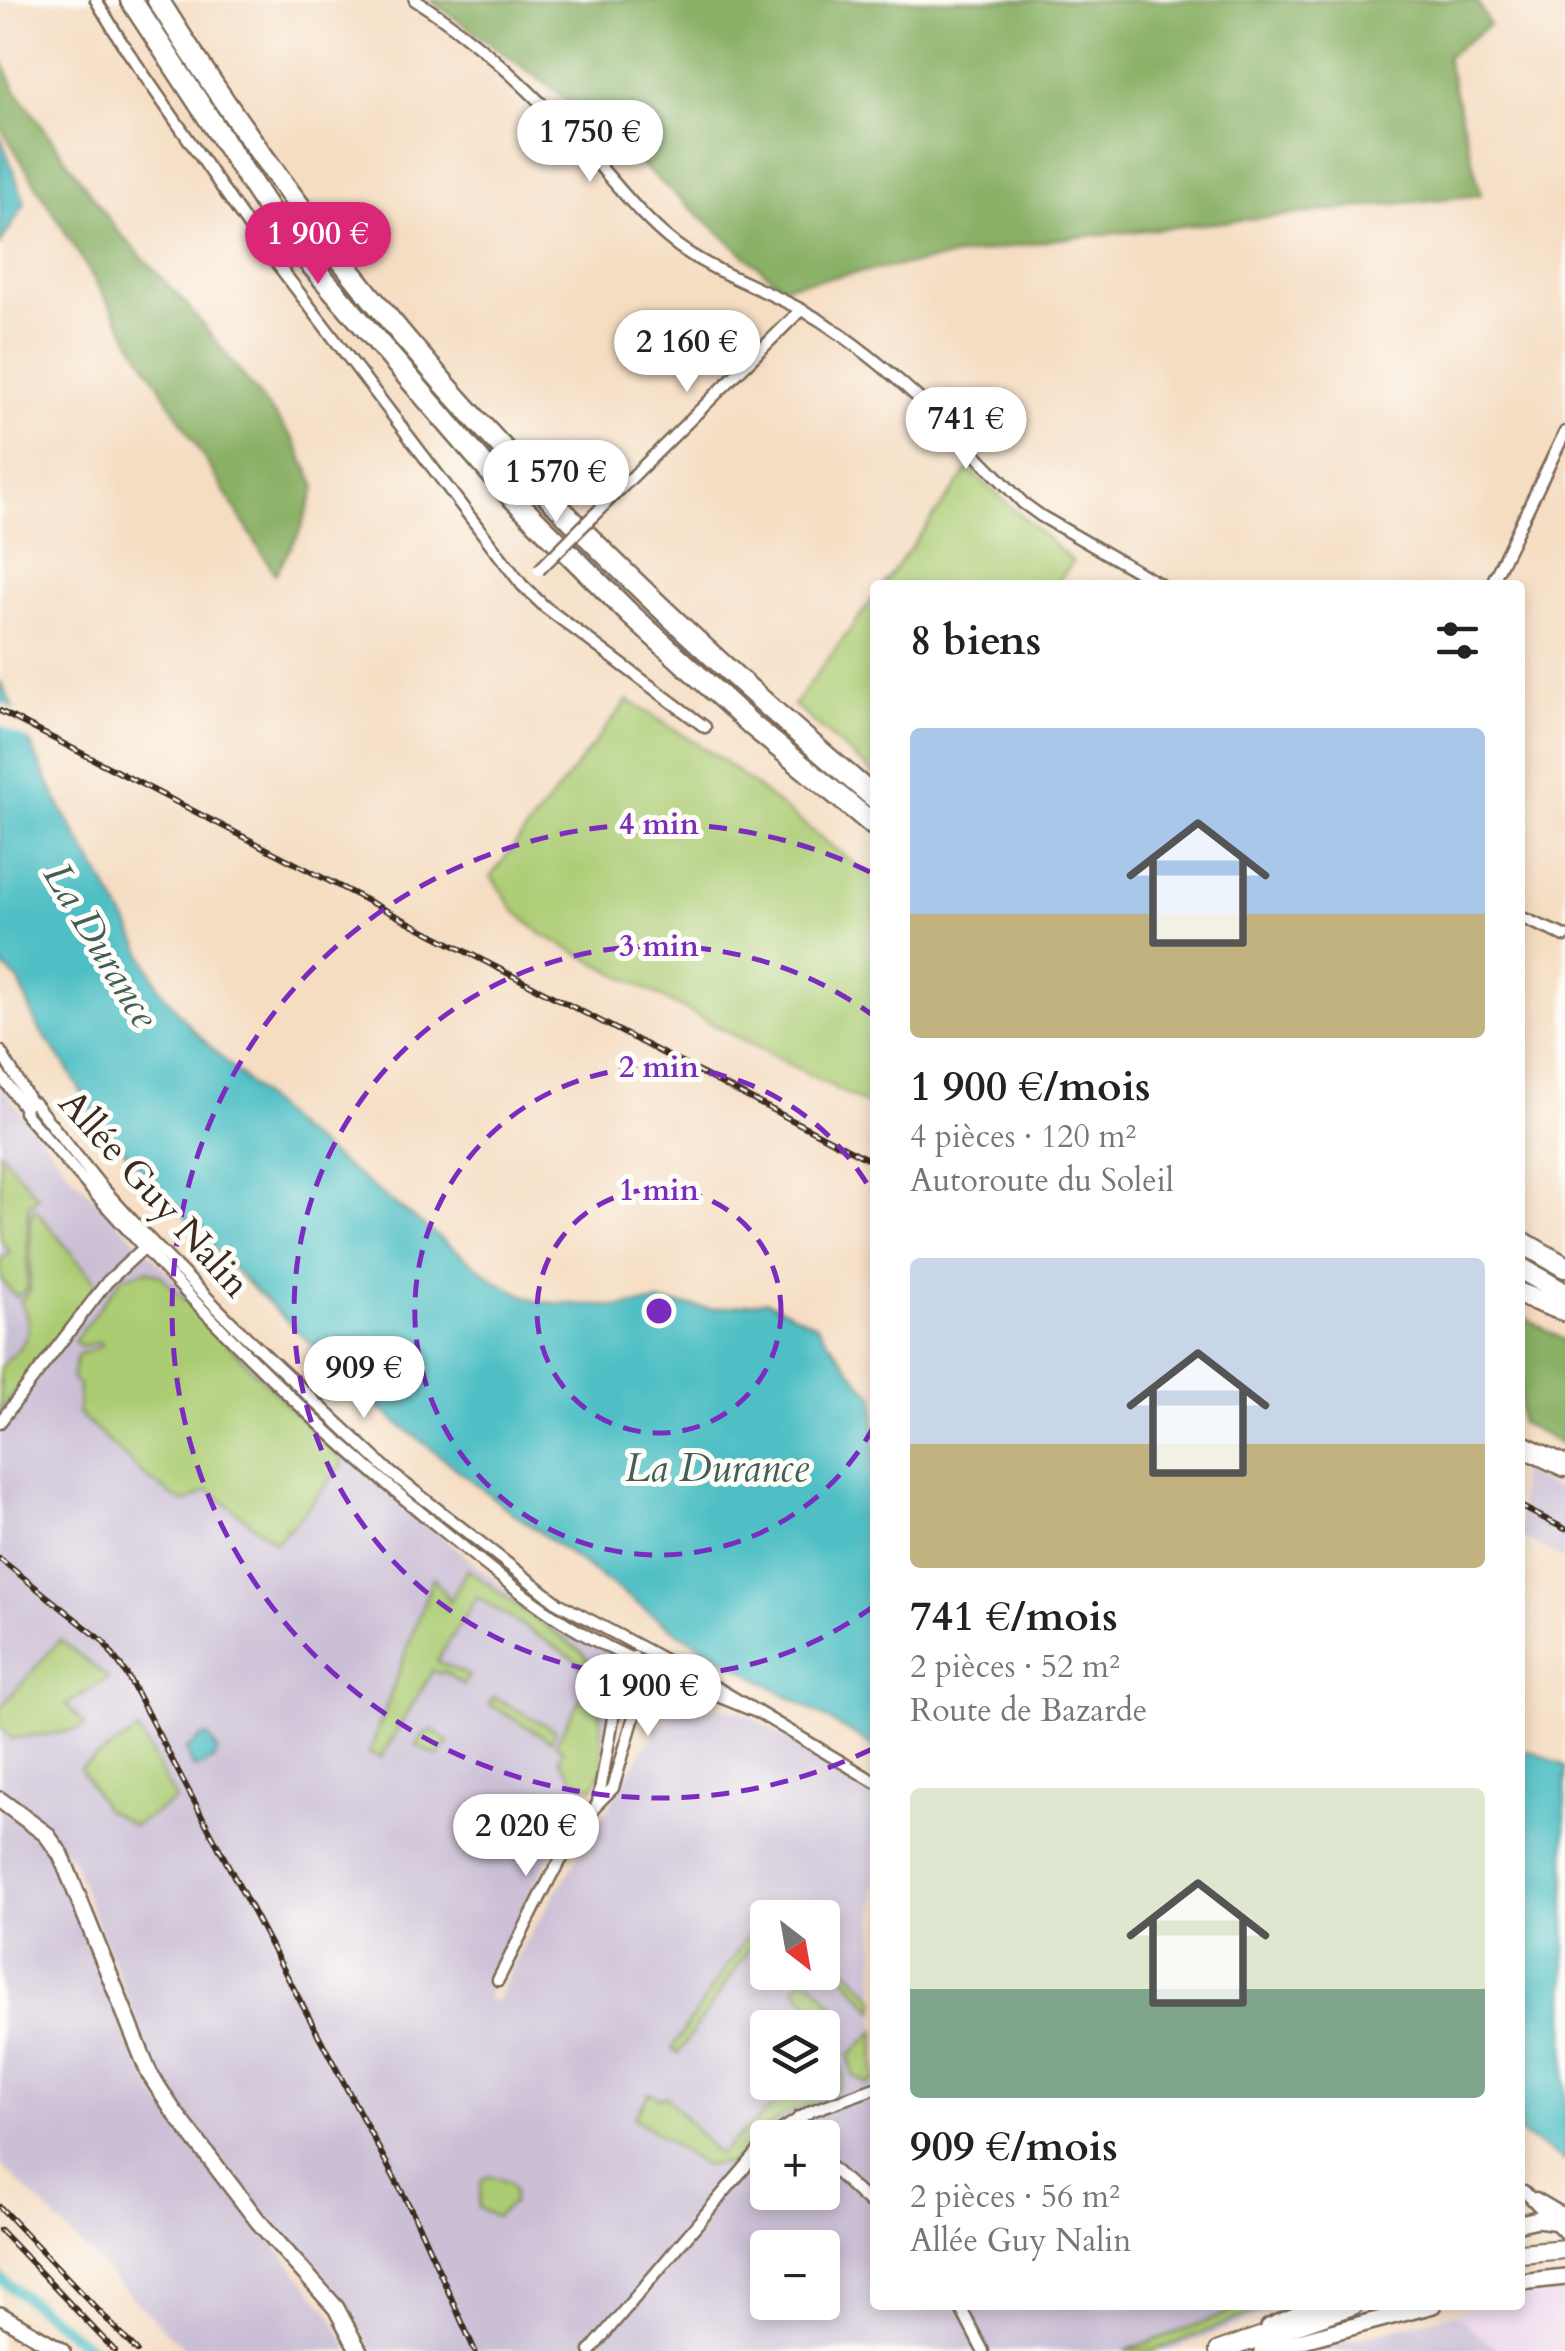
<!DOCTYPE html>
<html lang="fr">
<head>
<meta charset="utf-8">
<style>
	:root { --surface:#fff; --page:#f6f6f6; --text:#222; --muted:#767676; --accent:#db2777 }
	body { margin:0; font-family:Cardo,serif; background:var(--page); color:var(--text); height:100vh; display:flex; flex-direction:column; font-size:38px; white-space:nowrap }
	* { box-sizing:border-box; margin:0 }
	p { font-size:32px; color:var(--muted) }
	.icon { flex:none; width:55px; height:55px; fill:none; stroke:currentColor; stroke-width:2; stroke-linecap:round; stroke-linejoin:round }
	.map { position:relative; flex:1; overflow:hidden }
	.details { position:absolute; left:870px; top:580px; width:655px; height:1730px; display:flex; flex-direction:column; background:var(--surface); border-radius:10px; box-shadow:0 5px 15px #0003 }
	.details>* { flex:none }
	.needle { width:65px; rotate:149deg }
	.controls { position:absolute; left:750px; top:1900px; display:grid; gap:20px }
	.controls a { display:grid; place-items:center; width:90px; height:90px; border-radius:10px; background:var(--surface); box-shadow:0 5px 15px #0003; font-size:50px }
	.price { position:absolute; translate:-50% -85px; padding:0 22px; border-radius:35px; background:#fff; color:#222; font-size:32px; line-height:65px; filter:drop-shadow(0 2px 5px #0008) }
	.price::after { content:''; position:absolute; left:50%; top:60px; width:30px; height:22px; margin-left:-15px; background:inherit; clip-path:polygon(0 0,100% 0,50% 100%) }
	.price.selected { background:var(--accent); color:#fff }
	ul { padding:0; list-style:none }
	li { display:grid; align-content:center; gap:20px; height:530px; padding:0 40px }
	li span { display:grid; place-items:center; height:310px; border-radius:10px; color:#555 }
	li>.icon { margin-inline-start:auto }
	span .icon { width:180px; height:180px; fill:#fffc; stroke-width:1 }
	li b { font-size:42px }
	h2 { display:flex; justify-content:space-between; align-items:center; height:120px; padding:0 40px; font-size:42px }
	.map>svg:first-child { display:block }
</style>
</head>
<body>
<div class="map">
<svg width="1565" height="2351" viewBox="0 0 1565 2351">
	<rect width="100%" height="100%" fill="#fdfcf7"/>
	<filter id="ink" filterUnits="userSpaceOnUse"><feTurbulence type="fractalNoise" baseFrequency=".01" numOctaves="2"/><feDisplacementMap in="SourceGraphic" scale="20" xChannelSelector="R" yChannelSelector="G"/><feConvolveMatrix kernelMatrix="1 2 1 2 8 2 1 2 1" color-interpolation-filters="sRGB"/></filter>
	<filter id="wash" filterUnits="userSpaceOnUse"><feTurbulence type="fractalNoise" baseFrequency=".0048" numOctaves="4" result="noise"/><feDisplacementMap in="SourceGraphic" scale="40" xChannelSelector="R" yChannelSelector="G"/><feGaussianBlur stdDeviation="2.25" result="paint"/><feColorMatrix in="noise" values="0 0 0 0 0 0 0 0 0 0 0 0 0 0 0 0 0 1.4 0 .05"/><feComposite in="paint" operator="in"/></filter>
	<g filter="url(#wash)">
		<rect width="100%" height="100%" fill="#f5ddc2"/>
		<!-- built -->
		<polygon fill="#ebd1eb" points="1565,2289 1565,2351 1498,2351 1454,2313 1483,2305 1520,2305 1520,2297"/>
		<!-- industrial -->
		<g fill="#cbbfd5" fill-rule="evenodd">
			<path d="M0 1084 65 1168 378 1484 527 1607 640 1667 529 1898 486 1998 496 2002 520 1951 656 1729 671 1716 699 1706 725 1707 747 1714 875 1792V2305H1288L1170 2351H372L350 2310 320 2269 299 2255 268 2220 160 2081 73 1862 49 1830 0 1794ZM768 1918H822V1972H768ZM768 2028H822V2082H768ZM768 2138H822V2192H768ZM768 2248H822V2302H768Z"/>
			<polygon points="1520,1471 1565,1493 1565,1560 1520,1536"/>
			<polygon points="0,1807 48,1844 58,1863 126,2037 158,2099 331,2314 350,2351 189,2351 163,2329 0,2163"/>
			<polygon points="1454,2313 1498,2351 1310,2351"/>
		</g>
		<!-- green -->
		<g fill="#accc73" stroke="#747b48" stroke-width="2.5">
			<polygon points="969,469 1073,562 1055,585 883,585"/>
			<polygon points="875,596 875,775 794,705"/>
			<polygon points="628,700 718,757 875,880 875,1109 541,934 514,910 491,876"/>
			<polygon points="0,1151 38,1197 28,1206 27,1289 16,1297 0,1278 0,1260 10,1252 0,1239"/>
			<path d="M35 1209 98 1285 0 1412V1367C23 1345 38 1333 20 1301L30 1291 31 1212Z"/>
			<polygon points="147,1270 160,1275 344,1463 290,1529 284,1526 288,1529 276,1543 209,1490 184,1503 148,1479 78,1413 79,1385 72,1378 77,1355 101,1346 100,1342 80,1346 74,1341 122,1277"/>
			<polygon points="467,1569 583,1653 597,1674 604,1766 593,1788 575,1780 559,1759 563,1751 556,1743 591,1679 573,1658 477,1597 437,1661 469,1676 463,1685 443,1671 440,1674 433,1670 381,1758 369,1754 433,1577 450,1601"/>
			<path d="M60 1640 108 1678 66 1705 86 1725C72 1735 32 1734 12 1739L0 1725V1708Z"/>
			<polygon points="494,1697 555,1730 551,1741 489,1704"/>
			<polygon points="433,1730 449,1742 438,1757 416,1745 425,1733"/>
			<polygon points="139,1731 176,1800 134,1826 104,1808 80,1768"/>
			<polygon points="764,1912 774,1917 768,1918 767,1923 678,2054 672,2048"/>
			<polygon points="823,1947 839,1960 875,1998 875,2011 836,1967 823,1957"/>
			<polygon points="803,1979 811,1979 837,2010 837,2016 823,2029 808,2027 820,2017 795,1987"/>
			<polygon points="875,2031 875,2081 867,2084 853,2075 849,2056"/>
			<path d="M840 2063C842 2071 846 2078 841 2085 832 2102 808 2102 794 2111 783 2118 769 2124 761 2133 748 2145 745 2157 728 2165L721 2163 704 2166 634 2118 650 2092 660 2099 666 2096 718 2155 788 2093 795 2100 816 2083 822 2082 823 2077Z"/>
			<polygon points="491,2176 509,2182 514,2192 512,2204 495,2217 478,2208 482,2179"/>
			<polygon points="1544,2258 1565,2259 1564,2268 1520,2274 1520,2262"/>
			<polygon points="1251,2305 1273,2305 1155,2351 1125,2351"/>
		</g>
		<!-- forest -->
		<g fill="#89b065" stroke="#626d42" stroke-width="2.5">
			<polygon points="430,0 1477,0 1489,25 1446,57 1481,195 1058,239 781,286 557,92"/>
			<polygon points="0,55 14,87 116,229 187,305 294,440 316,487 299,533 275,574 0,126"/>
			<polygon points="1520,1315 1565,1341 1565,1445 1520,1423"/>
		</g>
		<!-- water -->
		<g fill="#50bfc5" stroke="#467472" stroke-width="2.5">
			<polygon points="0,135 25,203 0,244"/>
			<polygon points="0,681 61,808 129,926 161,991 192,1029 297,1130 499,1283 538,1302 619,1307 660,1302 713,1309 766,1301 816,1325 863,1386 875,1396 875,1747 668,1626 505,1507 378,1407 245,1281 118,1144 97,1119 67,1067 37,1026 19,981 0,964"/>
			<polygon points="208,1736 218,1751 214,1759 197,1768 193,1767 186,1750 202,1737"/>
			<polygon points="1520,1750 1535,1752 1565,1767 1565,2161 1520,2133"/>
		</g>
		<!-- pier -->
		<polygon fill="#f5ddc2" points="0,702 19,712 34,743 0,725"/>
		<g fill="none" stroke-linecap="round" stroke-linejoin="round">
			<!-- canal -->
			<polyline stroke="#50bfc5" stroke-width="11" points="0,2278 94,2351"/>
		</g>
	</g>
	<g filter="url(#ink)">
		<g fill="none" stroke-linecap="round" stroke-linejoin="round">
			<!-- street casing -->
			<g stroke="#7c6957" stroke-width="15">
				<g id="street">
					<polyline points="96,0 122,43 249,227 522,585 545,607 705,727"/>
					<path d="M415 0C481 41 539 98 590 155 617 185 642 218 674 243 715 275 776 292 821 321 899 372 959 437 1023 503L1041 516 1161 585"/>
					<polyline points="601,508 801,310"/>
					<polyline points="1491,585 1565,432"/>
					<polyline points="1520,917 1565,936"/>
					<polyline points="0,1051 30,1101"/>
					<polyline points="0,1075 24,1107"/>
					<polyline points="0,1422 107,1282 147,1245"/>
					<path d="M759 1713C690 1684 616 1657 554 1616 516 1591 481 1561 446 1533 291 1409 157 1267 28 1117L24 1112 26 1103H34L100 1185 151 1241 241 1332 391 1473 558 1603 719 1689 875 1782"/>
					<polyline points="598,1802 622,1668 634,1657"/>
					<polyline points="498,1980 552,1874 598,1803 613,1788 636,1710 650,1682 654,1663"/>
					<polyline points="799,2117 809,2138"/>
					<polyline points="769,2138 811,2111 875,2088"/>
					<polyline points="822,2159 875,2208"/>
					<polyline points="1524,2191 1565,2234"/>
					<polyline points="1536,2198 1565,2215"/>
					<polyline points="959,2305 983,2351"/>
					<polyline points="590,2351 768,2140"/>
				</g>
			</g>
			<!-- secondary casing -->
			<g stroke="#7c6957" stroke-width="20">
				<g id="secondary">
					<polyline points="0,1800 46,1834 61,1855 149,2073 172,2109 258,2221 336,2308 359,2351"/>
					<polyline points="1520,2223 1538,2219 1565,2223"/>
					<polyline points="1520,2282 1565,2277"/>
					<polyline points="0,2315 62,2351"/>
					<polyline points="1269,2327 1321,2305"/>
					<polyline points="1262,2351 1433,2305"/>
				</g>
			</g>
			<!-- primary casing -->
			<g stroke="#7c6957" stroke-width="22">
				<g id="primary">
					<polyline points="1520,2253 1565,2249"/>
					<polyline points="1219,2351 1353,2305"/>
				</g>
			</g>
			<!-- highway casing -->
			<g stroke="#7c6957" stroke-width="25">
				<g id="highway">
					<polyline points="131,0 273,216 309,262 508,493 630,614 753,726 875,826"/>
					<path d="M158 0C353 313 593 562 875 798"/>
					<polyline points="1520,1241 1565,1267"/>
					<polyline points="1520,1268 1565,1294"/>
					<polyline points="1520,1294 1565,1311"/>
					<polyline points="1520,1445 1565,1466"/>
				</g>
			</g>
			<!-- street -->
			<use href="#street" stroke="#fff" stroke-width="10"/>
			<!-- secondary -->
			<use href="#secondary" stroke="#fff" stroke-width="15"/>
			<!-- primary -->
			<use href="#primary" stroke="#fff" stroke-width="18"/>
			<!-- highway -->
			<use href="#highway" stroke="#fff" stroke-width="20"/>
			<!-- rail casing -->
			<g stroke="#3b2a1e" stroke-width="6">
				<g id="rail">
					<polyline points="0,711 875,1163"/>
					<polyline points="1520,1506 1565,1529"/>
					<polyline points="0,1559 103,1641 127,1675 414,2215 475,2351"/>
					<polyline points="0,2207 137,2351"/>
					<polyline points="0,2230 115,2351"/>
				</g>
			</g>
			<!-- rail -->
			<use href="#rail" stroke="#fdfcf7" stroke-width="2.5" stroke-dasharray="8" stroke-linecap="butt"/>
			<!-- street-bridge casing -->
			<g stroke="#7c6957" stroke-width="15" stroke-linecap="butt">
				<polyline id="street-bridge" points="539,570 601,508"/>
			</g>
			<!-- street-bridge -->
			<use href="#street-bridge" stroke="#fff" stroke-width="10"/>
		</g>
	</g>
	<!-- distance rings -->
	<g fill="none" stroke="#7b2cbf" stroke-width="5" stroke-dasharray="18 12">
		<circle cx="659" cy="1311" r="122"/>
		<path d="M874 1426A244 244 0 1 1 874 1196"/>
		<path d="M874 1606A365 365 0 1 1 874 1016"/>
		<path d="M872 1749A487 487 0 1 1 872 873"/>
	</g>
	<g text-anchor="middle" stroke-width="10" stroke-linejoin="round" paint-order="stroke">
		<!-- street labels -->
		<g font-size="38" fill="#3b2a1e" stroke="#fdfcf7">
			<text transform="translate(155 1193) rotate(48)" y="13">Allée Guy Nalin</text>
		</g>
		<!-- water labels -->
		<g font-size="40" font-style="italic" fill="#425e58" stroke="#fdfcf7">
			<text transform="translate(102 945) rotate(59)" y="14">La Durance</text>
			<text x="717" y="1481">La Durance</text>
		</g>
	</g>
	<circle cx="659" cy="1311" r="15" fill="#7b2cbf" stroke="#fdfcf7" stroke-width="5"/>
	<g font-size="30" text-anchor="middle" font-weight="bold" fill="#7b2cbf" stroke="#fdfcf7" stroke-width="10" stroke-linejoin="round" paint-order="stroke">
		<text x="659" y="834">4 min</text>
		<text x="659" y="956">3 min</text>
		<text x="659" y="1077">2 min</text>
		<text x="659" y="1200">1 min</text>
	</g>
</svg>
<div class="controls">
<a><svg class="needle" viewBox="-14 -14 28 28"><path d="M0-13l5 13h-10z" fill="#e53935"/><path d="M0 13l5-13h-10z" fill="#767676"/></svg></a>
<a><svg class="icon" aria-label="layers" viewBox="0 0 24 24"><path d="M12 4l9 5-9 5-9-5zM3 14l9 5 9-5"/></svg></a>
<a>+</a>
<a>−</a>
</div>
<b class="price" style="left:590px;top:185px">1 750 €</b>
<b class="price selected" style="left:318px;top:287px">1 900 €</b>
<b class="price" style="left:687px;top:395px">2 160 €</b>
<b class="price" style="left:966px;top:472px">741 €</b>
<b class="price" style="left:556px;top:525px">1 570 €</b>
<b class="price" style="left:364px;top:1421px">909 €</b>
<b class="price" style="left:648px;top:1739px">1 900 €</b>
<b class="price" style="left:526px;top:1879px">2 020 €</b>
<section class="details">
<h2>8 biens<svg class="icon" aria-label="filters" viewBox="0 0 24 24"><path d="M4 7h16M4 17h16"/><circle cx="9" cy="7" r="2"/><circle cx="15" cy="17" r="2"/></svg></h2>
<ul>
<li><span style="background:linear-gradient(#a9c7e8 60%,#c2b280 0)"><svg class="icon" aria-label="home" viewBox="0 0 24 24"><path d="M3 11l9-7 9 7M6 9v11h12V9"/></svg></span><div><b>1 900 €/mois</b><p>4 pièces · 120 m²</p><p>Autoroute du Soleil</p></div></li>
<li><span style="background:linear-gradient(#c9d6e8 60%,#c2b280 0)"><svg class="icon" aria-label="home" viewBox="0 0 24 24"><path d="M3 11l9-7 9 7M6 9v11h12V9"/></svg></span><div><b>741 €/mois</b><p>2 pièces · 52 m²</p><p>Route de Bazarde</p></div></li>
<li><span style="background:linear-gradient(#dfe7d0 65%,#7fa58c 0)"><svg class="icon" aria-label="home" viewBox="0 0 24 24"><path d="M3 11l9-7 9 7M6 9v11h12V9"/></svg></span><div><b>909 €/mois</b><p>2 pièces · 56 m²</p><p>Allée Guy Nalin</p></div></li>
</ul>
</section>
</div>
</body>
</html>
